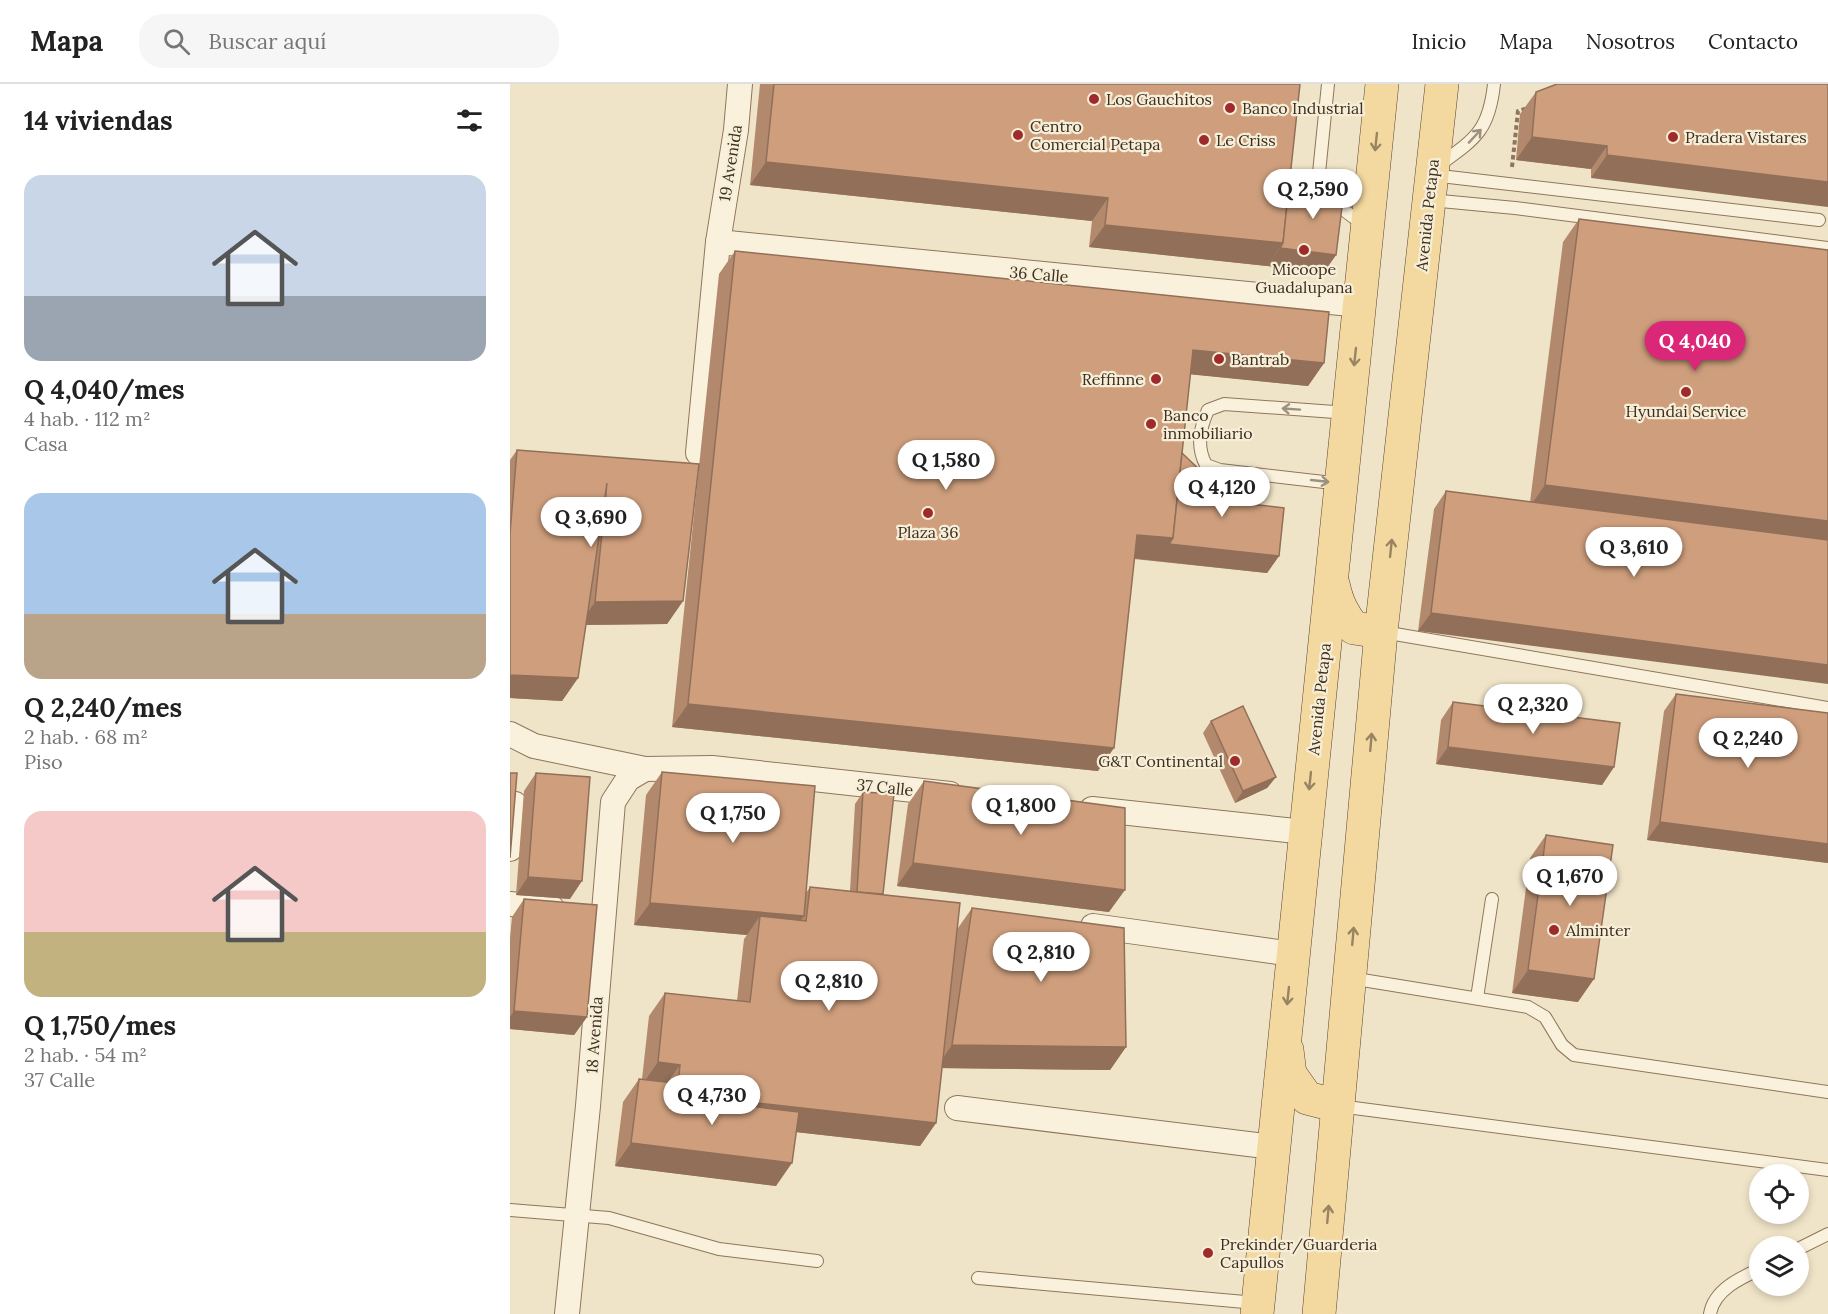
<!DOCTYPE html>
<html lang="es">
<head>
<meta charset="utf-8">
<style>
	:root { --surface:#fff; --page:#f6f6f6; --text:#222; --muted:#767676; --line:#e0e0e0; --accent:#db2777 }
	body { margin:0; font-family:Lora,serif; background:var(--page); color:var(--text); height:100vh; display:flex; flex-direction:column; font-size:22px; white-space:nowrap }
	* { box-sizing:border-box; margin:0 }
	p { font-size:20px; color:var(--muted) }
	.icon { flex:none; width:33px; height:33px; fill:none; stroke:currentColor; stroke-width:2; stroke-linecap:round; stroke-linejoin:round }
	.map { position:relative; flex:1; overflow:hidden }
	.drawer { display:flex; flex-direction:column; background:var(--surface); width:510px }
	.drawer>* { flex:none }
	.tools { position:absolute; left:1239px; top:1080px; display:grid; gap:12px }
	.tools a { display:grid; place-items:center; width:60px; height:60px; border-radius:50%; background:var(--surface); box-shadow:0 3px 9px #0003; font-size:30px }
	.price { position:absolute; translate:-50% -51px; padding:0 14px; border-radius:21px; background:#fff; color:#222; font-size:20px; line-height:39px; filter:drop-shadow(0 2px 3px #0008) }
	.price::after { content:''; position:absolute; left:50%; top:36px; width:18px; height:14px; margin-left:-9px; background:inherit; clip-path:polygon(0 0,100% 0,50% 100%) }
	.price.active { background:var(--accent); color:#fff }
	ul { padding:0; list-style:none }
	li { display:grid; align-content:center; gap:12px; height:318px; padding:0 24px }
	li span { display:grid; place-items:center; height:186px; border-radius:18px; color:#555 }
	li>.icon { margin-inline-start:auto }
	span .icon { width:108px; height:108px; fill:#fffc; stroke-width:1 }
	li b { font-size:26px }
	h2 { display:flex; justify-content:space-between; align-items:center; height:72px; padding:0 24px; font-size:26px }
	header { display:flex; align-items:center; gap:36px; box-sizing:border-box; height:84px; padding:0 30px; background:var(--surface); border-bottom:2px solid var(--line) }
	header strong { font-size:28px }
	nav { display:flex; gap:33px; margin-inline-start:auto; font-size:21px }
	.search { width:420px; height:54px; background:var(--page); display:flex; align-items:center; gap:15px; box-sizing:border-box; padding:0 21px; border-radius:24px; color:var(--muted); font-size:22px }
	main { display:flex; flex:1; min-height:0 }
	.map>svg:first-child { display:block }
</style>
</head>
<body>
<header>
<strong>Mapa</strong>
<div class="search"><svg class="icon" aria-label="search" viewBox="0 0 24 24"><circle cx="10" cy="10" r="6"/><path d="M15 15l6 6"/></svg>Buscar aquí</div>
<nav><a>Inicio</a><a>Mapa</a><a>Nosotros</a><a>Contacto</a></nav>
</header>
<main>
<section class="drawer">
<h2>14 viviendas<svg class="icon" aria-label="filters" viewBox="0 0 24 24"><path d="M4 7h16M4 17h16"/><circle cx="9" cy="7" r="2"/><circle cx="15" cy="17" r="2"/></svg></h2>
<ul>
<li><span style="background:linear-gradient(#c9d6e8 65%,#9aa5b1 0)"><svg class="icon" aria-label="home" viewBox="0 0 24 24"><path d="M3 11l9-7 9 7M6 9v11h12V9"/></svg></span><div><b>Q 4,040/mes</b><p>4 hab. · 112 m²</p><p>Casa</p></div></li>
<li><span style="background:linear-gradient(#a9c7e8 65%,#b9a48a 0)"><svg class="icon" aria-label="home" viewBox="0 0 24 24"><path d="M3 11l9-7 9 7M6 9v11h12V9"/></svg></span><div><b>Q 2,240/mes</b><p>2 hab. · 68 m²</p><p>Piso</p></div></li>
<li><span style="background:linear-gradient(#f6c9c9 65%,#c2b280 0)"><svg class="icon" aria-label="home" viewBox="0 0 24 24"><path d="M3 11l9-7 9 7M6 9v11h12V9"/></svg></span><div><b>Q 1,750/mes</b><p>2 hab. · 54 m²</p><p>37 Calle</p></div></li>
</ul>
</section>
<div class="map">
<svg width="1318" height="1230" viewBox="0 0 1318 1230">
	<rect width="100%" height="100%" fill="#f0e4c8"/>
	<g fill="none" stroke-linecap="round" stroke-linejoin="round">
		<!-- service casing -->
		<g stroke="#8d765c" stroke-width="14">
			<g id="service">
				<path d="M818 0 809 89C813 114 834 126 854 141"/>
				<path d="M929 81C965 55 979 47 984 0"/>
				<polyline points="922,91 1309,136"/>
				<polyline points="920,116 1005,124 1318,164"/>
				<path d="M831 400 710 386 696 381C686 362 690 344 698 326L714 320 838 329"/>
				<polyline points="873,548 1318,624"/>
				<polyline points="840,894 1018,923 1035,933 1052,961 1064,971 1318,1008"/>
				<polyline points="967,914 982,815"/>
				<polyline points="829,1022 1318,1086"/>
				<polyline points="0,1126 99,1134 209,1165 307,1177"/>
				<polyline points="1288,1165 1318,1150"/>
				<polyline points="468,1194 746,1219"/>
				<path d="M1200 1230C1204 1206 1230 1194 1250 1185"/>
			</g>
		</g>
		<!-- minor casing -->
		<g stroke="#8d765c" stroke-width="26">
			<g id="minor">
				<polyline points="208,158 851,221"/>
				<polyline points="188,369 208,158 226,46 230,0"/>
				<polyline points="0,650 24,662 135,685 202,684 440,710"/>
				<polyline points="582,725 795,748"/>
				<polyline points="0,765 5,720"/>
				<polyline points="0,820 42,824"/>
				<polyline points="583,842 783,870"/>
				<polyline points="447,1024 763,1063"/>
				<polyline points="57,1230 78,1022 103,718 118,695 135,685"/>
			</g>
		</g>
		<!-- primary casing -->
		<g stroke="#5b4430" stroke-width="34">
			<g id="primary">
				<path d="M823 500C827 518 832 530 844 544L871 548"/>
				<polyline points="777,966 780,990 797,1014 828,1022"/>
				<path d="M747 1230C786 820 832 410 872 0"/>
				<polyline points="809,1230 871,548 932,0"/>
			</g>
		</g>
		<!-- path -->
		<polyline stroke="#8d765c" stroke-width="4" stroke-dasharray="4.5 3" stroke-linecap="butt" points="1002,83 1008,27 1018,24"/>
		<!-- service -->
		<use href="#service" stroke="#faf1dc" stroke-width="12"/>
		<!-- minor -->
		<use href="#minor" stroke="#faf1dc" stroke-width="24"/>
		<!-- primary -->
		<use href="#primary" stroke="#f3d9a0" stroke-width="33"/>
	</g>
	<!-- wall -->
	<g fill="#b2896c">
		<polygon points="250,0 790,0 779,101 826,171 814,188 579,163 582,137 240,101"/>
		<polygon points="1318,0 1081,94 1081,85 1006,76 1010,30 1026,8"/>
		<polygon points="1069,135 1318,166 908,547 924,425 936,407 1020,418 1053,158"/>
		<polygon points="225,167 814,279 798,302 680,290 672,369 769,472 757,489 624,475 588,687 162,643 209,190"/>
		<polygon points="7,366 189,380 173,517 157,540 76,541 68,594 52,617 0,614 0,376"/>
		<polygon points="1166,610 1318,629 1318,779 1137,756 1154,627"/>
		<polygon points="943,618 1104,683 1092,701 926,680 931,636"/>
		<polygon points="701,637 766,693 757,704 725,719 693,649"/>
		<polygon points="152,688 296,809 300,803 340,807 345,720 353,708 372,810 448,844 462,824 616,963 600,986 432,984 426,1039 410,1062 286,1048 266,1102 105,1082 113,1018 129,995 132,995 139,932 155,909 227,917 234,855 237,851 124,841 136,711"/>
		<polygon points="26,689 60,815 6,811 14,707"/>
		<polygon points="414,697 599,828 387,802 398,720"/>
		<polygon points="1036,751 1068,918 1002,909 1020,774"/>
		<polygon points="14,815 77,933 64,951 0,945 0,854 2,833"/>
	</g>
	<!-- shaded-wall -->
	<g fill="#916f58">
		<polygon points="1022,53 1097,62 1081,85 1006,76"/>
		<polygon points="1097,71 1318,98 1318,123 1081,94"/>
		<polygon points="256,78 598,114 582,137 240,101"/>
		<polygon points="595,141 773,159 757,182 579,163"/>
		<polygon points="770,164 826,171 814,188 757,182"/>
		<polygon points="683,266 814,279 798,302 667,289"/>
		<polygon points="1035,401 1318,437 1318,462 1019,424"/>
		<polygon points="627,451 663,454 769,472 757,489 611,473"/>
		<polygon points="173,517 157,540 69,541 85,518"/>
		<polygon points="921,529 1318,581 1318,600 908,547"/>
		<polygon points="0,591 68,594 52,617 0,614"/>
		<polygon points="178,620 604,664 588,687 162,643"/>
		<polygon points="938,663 1104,683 1092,701 926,680"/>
		<polygon points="766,693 757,704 725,719 733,707"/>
		<polygon points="1150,738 1318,760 1318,779 1137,756"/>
		<polygon points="403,779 615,806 599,828 387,802"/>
		<polygon points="18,793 72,797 60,815 6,811"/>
		<polygon points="140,819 294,832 278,855 250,832 237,851 124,841"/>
		<polygon points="1018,886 1084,895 1068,918 1002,909"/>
		<polygon points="4,927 77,933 64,951 0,945 0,933"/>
		<polygon points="442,961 616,963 600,986 426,984"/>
		<polygon points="148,978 170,981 154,1003 132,1001"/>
		<polygon points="167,1010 426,1039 410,1062 151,1033"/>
		<polygon points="121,1059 282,1079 266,1102 105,1082"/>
	</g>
	<!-- building -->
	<g fill="#cf9f7d" stroke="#916f58" stroke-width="1.5">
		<polygon points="264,0 790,0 773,159 595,141 598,114 256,78"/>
		<polygon points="1047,0 1318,0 1318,98 1097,71 1097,62 1022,53 1026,8"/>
		<polygon points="779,101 834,107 826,171 770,164 773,159"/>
		<polygon points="1069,135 1318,166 1318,437 1035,401"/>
		<polygon points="225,167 819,228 814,279 683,266 663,454 627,451 604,664 178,620"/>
		<polygon points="7,366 189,380 173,517 85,518 97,399 68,594 0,591 0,449"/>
		<polygon points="672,369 723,418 774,424 769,472 659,460 663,454"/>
		<polygon points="936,407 1318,456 1318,581 921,529"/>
		<polygon points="1166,610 1318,629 1318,760 1150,738"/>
		<polygon points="943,618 1110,639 1104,683 938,663"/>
		<polygon points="733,622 766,693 733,707 701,637"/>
		<polygon points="152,688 305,702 294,832 140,819"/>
		<polygon points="0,689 7,689 0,774"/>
		<polygon points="26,689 80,693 72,797 18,793"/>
		<polygon points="414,697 615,724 615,806 403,779"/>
		<polygon points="353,708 384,710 373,810 347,808"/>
		<polygon points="1036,751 1103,761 1084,895 1018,886"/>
		<polygon points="300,803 450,819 426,1039 167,1010 170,981 148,978 155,909 240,918 250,832 296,837"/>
		<polygon points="14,815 87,821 77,933 4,927"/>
		<polygon points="462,824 614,844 616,963 442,961"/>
		<polygon points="129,995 164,999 162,1013 289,1028 282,1079 121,1059"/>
	</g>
	<!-- one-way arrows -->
	<defs><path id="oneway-shaft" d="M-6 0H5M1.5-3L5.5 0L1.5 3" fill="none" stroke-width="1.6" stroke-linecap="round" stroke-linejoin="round" transform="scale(1.5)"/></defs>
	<g stroke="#9c907e">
		<use href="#oneway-shaft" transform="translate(965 52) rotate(-47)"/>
		<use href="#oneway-shaft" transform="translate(781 325) rotate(-176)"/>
		<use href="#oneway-shaft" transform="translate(810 397) rotate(6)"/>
	</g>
	<g stroke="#988460">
		<use href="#oneway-shaft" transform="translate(866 58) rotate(96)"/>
		<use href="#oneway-shaft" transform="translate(845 273) rotate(96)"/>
		<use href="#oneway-shaft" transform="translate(881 464) rotate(-84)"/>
		<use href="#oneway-shaft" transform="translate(861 658) rotate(-85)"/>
		<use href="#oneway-shaft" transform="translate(800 697) rotate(96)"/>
		<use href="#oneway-shaft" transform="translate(843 852) rotate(-85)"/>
		<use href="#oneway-shaft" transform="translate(778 912) rotate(96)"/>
		<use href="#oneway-shaft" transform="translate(818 1130) rotate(-85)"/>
	</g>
	<!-- markers -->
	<g fill="#9e2a2b" stroke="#f7eed8" stroke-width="2">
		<circle cx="584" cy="15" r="6"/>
		<circle cx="720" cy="24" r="6"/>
		<circle cx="508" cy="51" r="6"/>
		<circle cx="1163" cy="53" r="6"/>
		<circle cx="694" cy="56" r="6"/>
		<circle cx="794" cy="166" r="6"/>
		<circle cx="709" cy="275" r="6"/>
		<circle cx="646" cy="295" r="6"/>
		<circle cx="1176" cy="308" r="6"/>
		<circle cx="641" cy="340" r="6"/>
		<circle cx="418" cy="429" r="6"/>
		<circle cx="725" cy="677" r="6"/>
		<circle cx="1044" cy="846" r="6"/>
		<circle cx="698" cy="1169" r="6"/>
	</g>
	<g text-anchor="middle" stroke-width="4.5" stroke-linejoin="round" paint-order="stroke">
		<!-- poi labels -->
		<g font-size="16" fill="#3d2e20" stroke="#f7eed8" text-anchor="start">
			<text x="596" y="21">Los Gauchitos</text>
			<text x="732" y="30">Banco Industrial</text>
			<text x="520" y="48">Centro<tspan x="520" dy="18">Comercial Petapa</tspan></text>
			<text x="1175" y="59">Pradera Vistares</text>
			<text x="706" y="62">Le Criss</text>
			<text x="794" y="191" text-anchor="middle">Micoope<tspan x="794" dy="18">Guadalupana</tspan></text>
			<text x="721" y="281">Bantrab</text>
			<text x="634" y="301" text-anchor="end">Reffinne</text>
			<text x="1176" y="333" text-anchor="middle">Hyundai Service</text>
			<text x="653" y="337">Banco<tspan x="653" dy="18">inmobiliario</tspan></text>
			<text x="418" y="454" text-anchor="middle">Plaza 36</text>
			<text x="713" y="683" text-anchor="end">G&amp;T Continental</text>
			<text x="1056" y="852">Alminter</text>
			<text x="710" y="1166">Prekinder/Guarderia<tspan x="710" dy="18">Capullos</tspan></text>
		</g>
		<!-- street labels -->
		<g font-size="16" fill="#3d2e20" stroke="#f7eed8">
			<text transform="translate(220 79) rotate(-81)" y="6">19 Avenida</text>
			<text transform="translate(917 131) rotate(-84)" y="6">Avenida Petapa</text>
			<text transform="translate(529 190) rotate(5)" y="6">36 Calle</text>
			<text transform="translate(809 615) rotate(-84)" y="6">Avenida Petapa</text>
			<text transform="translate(375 703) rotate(6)" y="6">37 Calle</text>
			<text transform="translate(84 951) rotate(-86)" y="6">18 Avenida</text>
		</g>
	</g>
</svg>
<div class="tools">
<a><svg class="icon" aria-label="locate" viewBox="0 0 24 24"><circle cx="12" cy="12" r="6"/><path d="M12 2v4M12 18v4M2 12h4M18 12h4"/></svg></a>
<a><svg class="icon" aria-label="layers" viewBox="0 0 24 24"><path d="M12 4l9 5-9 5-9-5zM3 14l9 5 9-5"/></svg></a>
</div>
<b class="price" style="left:803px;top:136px">Q 2,590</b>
<b class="price active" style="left:1185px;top:288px">Q 4,040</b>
<b class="price" style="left:436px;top:407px">Q 1,580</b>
<b class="price" style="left:712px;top:434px">Q 4,120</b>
<b class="price" style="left:81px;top:464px">Q 3,690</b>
<b class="price" style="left:1124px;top:494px">Q 3,610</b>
<b class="price" style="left:1023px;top:651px">Q 2,320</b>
<b class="price" style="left:1238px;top:685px">Q 2,240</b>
<b class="price" style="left:511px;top:752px">Q 1,800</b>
<b class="price" style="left:223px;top:760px">Q 1,750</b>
<b class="price" style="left:1060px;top:823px">Q 1,670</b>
<b class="price" style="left:531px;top:899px">Q 2,810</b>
<b class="price" style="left:319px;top:928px">Q 2,810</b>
<b class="price" style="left:202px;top:1042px">Q 4,730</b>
</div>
</main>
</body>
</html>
